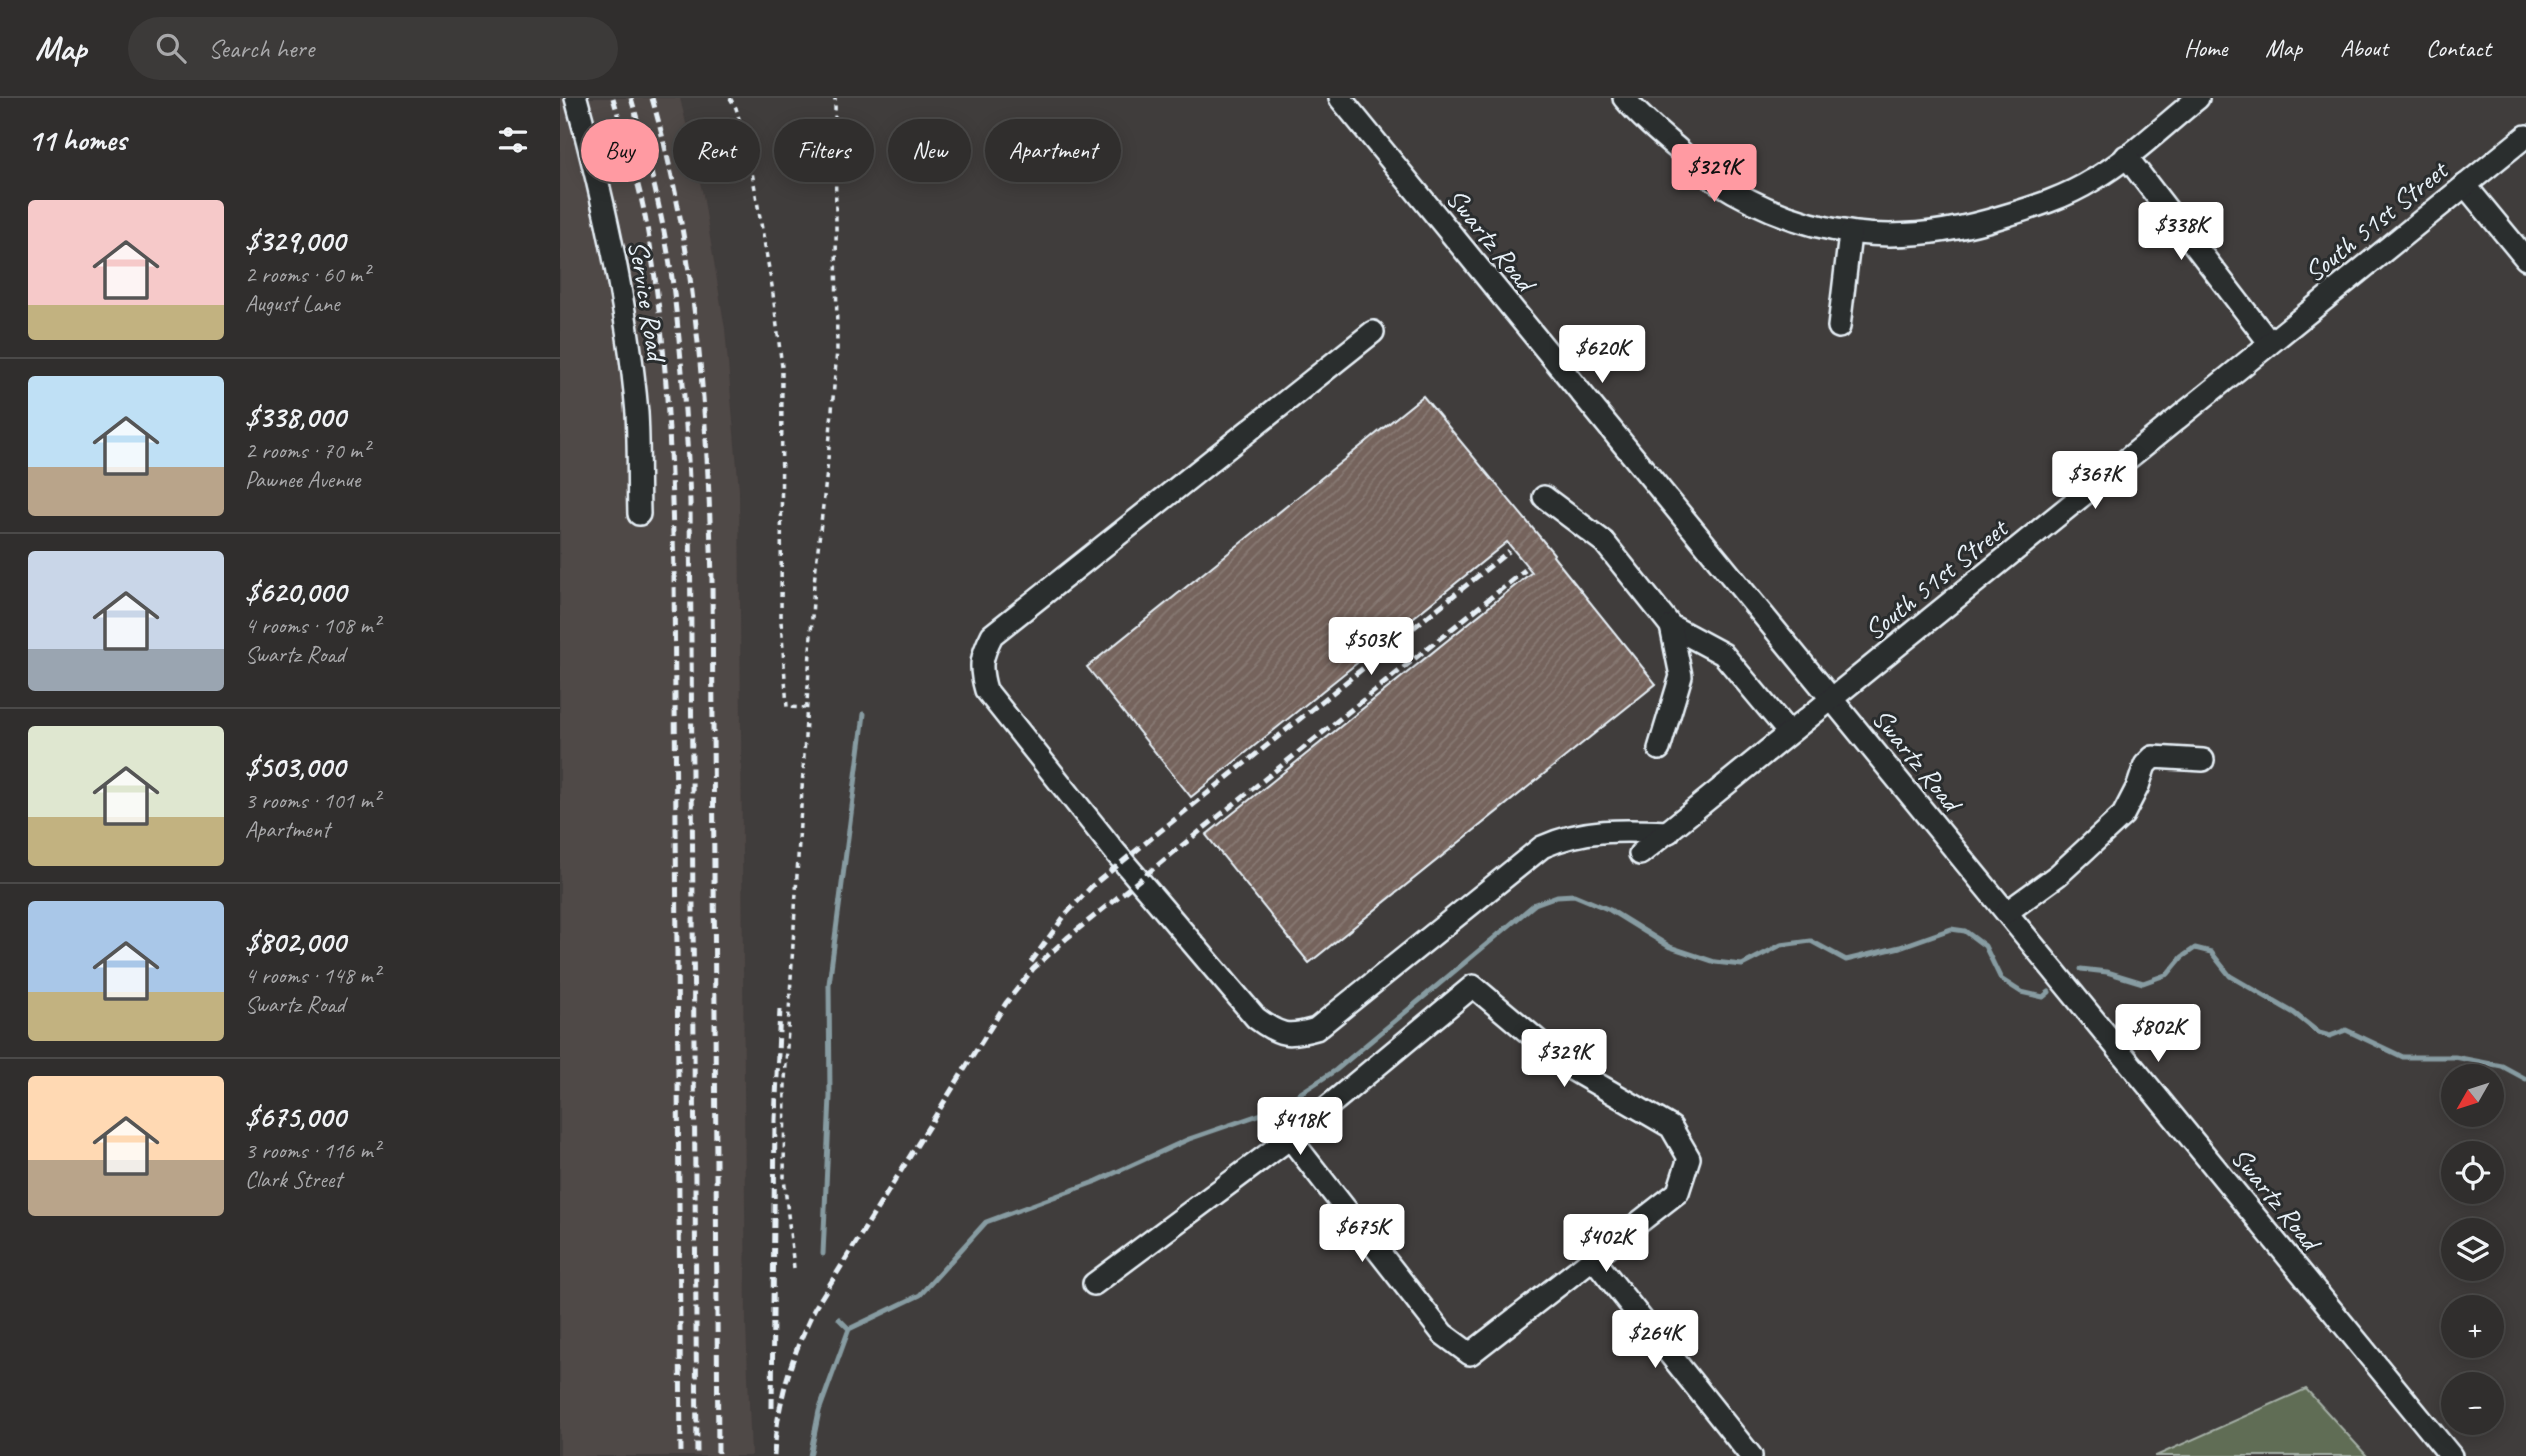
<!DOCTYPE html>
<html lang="en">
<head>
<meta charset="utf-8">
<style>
	:root { --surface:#302e2d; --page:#3c3a39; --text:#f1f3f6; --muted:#a8a8aa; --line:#4b4a49; --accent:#ff9aa2 }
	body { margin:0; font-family:Caveat,sans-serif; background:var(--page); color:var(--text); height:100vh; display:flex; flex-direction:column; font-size:26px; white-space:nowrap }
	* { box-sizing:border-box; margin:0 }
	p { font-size:23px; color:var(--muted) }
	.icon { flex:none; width:38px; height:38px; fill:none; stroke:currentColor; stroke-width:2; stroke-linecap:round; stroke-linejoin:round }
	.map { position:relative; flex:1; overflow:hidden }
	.side { display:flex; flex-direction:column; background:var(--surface); width:560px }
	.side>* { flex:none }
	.hud { position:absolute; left:21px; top:21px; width:665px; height:63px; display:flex; gap:14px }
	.needle { width:46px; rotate:231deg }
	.controls { position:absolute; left:1881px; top:966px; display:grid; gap:14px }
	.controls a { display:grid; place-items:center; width:63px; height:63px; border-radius:50%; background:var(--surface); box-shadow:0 4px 18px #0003,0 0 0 2px var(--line); font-size:35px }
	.price { position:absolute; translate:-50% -60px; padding:0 16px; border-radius:7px; background:#fff; color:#222; font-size:23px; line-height:46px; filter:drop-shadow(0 2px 4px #0008) }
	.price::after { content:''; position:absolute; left:50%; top:42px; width:21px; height:16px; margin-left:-10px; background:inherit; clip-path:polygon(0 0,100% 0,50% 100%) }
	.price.active { background:var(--accent); color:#111 }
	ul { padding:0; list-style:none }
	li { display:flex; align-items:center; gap:21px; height:175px; padding:0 28px }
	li+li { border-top:2px solid var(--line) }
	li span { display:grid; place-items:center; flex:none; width:196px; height:140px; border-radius:7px; color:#555 }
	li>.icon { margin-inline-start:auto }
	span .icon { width:84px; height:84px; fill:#fffc; stroke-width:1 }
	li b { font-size:30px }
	h2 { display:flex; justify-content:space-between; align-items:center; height:84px; padding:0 28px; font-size:30px }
	.pill { padding:0 24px; border-radius:32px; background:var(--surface); box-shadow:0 4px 18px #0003,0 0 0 2px var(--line); font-size:24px; line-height:63px }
	.pill.active { background:var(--accent); color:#111 }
	header { display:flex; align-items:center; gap:42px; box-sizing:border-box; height:98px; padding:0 35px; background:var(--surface); border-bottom:2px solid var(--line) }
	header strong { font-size:33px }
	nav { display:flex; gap:38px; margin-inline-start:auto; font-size:24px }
	.search { width:490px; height:63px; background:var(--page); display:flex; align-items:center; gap:18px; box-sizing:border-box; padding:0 24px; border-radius:38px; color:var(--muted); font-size:26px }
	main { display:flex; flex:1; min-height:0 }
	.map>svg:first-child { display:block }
</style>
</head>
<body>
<header>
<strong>Map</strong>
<div class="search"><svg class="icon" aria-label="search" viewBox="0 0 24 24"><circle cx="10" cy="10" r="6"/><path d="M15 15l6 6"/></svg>Search here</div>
<nav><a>Home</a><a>Map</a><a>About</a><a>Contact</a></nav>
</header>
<main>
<section class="side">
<h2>11 homes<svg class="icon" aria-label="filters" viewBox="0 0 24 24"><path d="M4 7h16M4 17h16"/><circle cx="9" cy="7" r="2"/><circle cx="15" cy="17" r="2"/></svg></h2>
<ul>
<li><span style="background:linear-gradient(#f6c9c9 75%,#c2b280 0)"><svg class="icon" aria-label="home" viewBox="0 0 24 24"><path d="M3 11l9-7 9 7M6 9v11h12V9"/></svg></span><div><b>$329,000</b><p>2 rooms · 60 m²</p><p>August Lane</p></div></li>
<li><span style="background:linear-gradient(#bfe0f5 65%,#b9a48a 0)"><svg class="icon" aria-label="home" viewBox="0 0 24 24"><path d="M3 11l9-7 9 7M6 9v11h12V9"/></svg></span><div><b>$338,000</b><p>2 rooms · 70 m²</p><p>Pawnee Avenue</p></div></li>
<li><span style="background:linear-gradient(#c9d6e8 70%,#9aa5b1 0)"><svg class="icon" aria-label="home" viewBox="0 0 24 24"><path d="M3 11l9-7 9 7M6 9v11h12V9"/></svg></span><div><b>$620,000</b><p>4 rooms · 108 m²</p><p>Swartz Road</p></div></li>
<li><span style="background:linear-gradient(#dfe7d0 65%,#c2b280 0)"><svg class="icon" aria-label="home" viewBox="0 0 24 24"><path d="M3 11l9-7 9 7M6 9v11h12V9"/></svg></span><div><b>$503,000</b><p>3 rooms · 101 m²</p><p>Apartment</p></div></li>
<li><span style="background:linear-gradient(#a9c7e8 65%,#c2b280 0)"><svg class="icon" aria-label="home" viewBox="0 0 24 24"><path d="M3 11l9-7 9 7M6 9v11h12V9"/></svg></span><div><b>$802,000</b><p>4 rooms · 148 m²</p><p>Swartz Road</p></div></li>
<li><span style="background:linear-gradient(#ffd9b3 60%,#b9a48a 0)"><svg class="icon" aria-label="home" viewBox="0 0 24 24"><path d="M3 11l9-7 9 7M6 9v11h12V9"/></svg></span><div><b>$675,000</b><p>3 rooms · 116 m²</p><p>Clark Street</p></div></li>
</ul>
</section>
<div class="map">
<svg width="1966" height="1358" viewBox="0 0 1966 1358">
	<defs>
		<pattern id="building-hatch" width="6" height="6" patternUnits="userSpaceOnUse" patternTransform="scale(1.75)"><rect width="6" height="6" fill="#74635c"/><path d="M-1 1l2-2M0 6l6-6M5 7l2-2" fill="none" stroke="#887a74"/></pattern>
	</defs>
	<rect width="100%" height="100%" fill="#403d3c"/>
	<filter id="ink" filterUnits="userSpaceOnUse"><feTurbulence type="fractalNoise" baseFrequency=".0143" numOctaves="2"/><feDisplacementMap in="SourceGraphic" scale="14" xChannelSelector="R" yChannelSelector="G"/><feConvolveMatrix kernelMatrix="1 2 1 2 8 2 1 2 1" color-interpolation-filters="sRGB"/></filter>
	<g filter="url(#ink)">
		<!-- built -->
		<polygon fill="#504846" points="0,0 120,0 143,97 165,231 179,392 186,1225 191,1358 0,1358"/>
		<!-- green -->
		<polygon fill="#616d54" stroke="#a4afa6" stroke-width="2" points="1746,1291 1807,1358 1595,1358 1596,1358"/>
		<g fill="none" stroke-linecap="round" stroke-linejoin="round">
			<!-- stream -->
			<g stroke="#879ca2" stroke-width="5">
				<polyline points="1521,871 1547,874 1583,885 1608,876 1622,859 1635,850 1651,854 1670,878 1734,915 1759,935 1770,938 1786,932 1843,959 1895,959 1942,968 1966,981"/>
				<polyline points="263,1156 270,998 269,886 304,616"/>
				<polyline points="279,1221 289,1231"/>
				<polyline points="250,1358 259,1313 289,1231 360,1197 426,1124 537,1083 629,1041 716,1011 776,972 975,806 997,798 1014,797 1050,812 1110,849 1155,864 1182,867 1221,847 1251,843 1286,862 1340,849 1391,831 1405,833 1425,848 1441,881 1461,894 1483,899 1489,894"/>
			</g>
		</g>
		<!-- building -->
		<polygon fill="url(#building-hatch)" stroke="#e8f1f8" stroke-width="2" points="863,298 994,456 993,458 1096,586 749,865 646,737 972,474 947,444 631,699 527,569"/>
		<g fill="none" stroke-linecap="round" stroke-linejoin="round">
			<!-- minor casing -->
			<g stroke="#e8f1f8" stroke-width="26">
				<g id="minor">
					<path d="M16 0C44 102 68 209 77 315 79 348 78 383 79 416"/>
					<polyline points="780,0 1891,1358"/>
					<path d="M1064 0C1080 19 1099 35 1118 51 1130 62 1141 74 1154 82 1248 142 1339 151 1444 118 1474 109 1506 99 1533 82 1571 60 1604 27 1638 0"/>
					<polyline points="1566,58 1709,244"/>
					<polyline points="1905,87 1966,161"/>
					<polyline points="1279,229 1290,136"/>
					<path d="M813 234 432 537C421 559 419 568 426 592L556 755 696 920C720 938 728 939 756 931L982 749C1023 730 1064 732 1109 734"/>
					<polyline points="984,399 1044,444 1111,528 1163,556 1229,635"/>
					<polyline points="1099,651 1121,578 1111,528"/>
					<polyline points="1080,756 1966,38"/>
					<polyline points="1447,814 1498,777 1563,717 1578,688 1585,667 1593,659 1643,662"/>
					<polyline points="1033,1160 1191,1358"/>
					<polyline points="534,1186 730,1040 913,888 1013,972 1111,1029 1129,1060 1118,1094 910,1256 883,1236 730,1040"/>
				</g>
			</g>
			<!-- path -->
			<g stroke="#e8f1f8" stroke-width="3.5" stroke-dasharray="5 5" stroke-linecap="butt">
				<polyline points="170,0 176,10 189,57 212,188 222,269 221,523 227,609 245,610"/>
				<polyline points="234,1170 224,1080 225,983 254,485 267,373 277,252 275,0"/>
			</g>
			<!-- minor -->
			<use href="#minor" stroke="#2a2d2e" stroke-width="21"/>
			<!-- rail -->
			<g stroke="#e8f1f8" stroke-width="5" stroke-dasharray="10 5" stroke-linecap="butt">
				<path d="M53 0C64 36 75 72 83 108 107 230 111 352 114 476L121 1358"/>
				<path d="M71 0C89 61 104 124 113 187 122 259 127 332 130 404L137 1358"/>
				<path d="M92 0C138 160 147 317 152 481L158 1358"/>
				<polyline points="471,864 506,816 532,788 949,453"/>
				<polyline points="212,1310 215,1022 220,911"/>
				<path d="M214 1358C217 1305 231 1258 255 1210L446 905 473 871 507 840 965 472"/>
			</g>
		</g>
	</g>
	<g text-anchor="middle" stroke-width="6" stroke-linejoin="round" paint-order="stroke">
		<!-- street labels -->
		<g font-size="28" fill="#e8f1f8" stroke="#2a2d2e">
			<text transform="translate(1815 123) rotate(-39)" y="10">South 51st Street</text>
			<text transform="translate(931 141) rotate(51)" y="10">Swartz Road</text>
			<text transform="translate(88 202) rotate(81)" y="10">Service Road</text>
			<text transform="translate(1375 481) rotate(-39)" y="10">South 51st Street</text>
			<text transform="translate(1357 661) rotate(51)" y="10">Swartz Road</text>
			<text transform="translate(1716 1100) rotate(51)" y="10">Swartz Road</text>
		</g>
	</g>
</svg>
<div class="controls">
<a><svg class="needle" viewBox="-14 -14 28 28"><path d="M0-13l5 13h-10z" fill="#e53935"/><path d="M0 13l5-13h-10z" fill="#a8a8aa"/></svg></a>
<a><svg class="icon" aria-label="locate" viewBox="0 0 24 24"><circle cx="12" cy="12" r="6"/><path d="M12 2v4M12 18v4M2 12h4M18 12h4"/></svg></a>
<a><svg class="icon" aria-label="layers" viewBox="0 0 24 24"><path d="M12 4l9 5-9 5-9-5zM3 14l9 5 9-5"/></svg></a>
<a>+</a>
<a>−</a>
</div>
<b class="price active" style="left:1154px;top:106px">$329K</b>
<b class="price" style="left:1621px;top:164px">$338K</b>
<b class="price" style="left:1042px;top:287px">$620K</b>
<b class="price" style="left:1535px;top:413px">$367K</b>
<b class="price" style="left:811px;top:579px">$503K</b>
<b class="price" style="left:1598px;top:966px">$802K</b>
<b class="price" style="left:1004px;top:991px">$329K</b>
<b class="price" style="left:740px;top:1059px">$418K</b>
<b class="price" style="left:802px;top:1166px">$675K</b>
<b class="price" style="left:1046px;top:1176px">$402K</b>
<b class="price" style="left:1095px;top:1272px">$264K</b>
<div class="hud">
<a class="pill active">Buy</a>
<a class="pill">Rent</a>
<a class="pill">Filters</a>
<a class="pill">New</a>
<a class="pill">Apartment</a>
</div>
</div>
</main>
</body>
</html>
